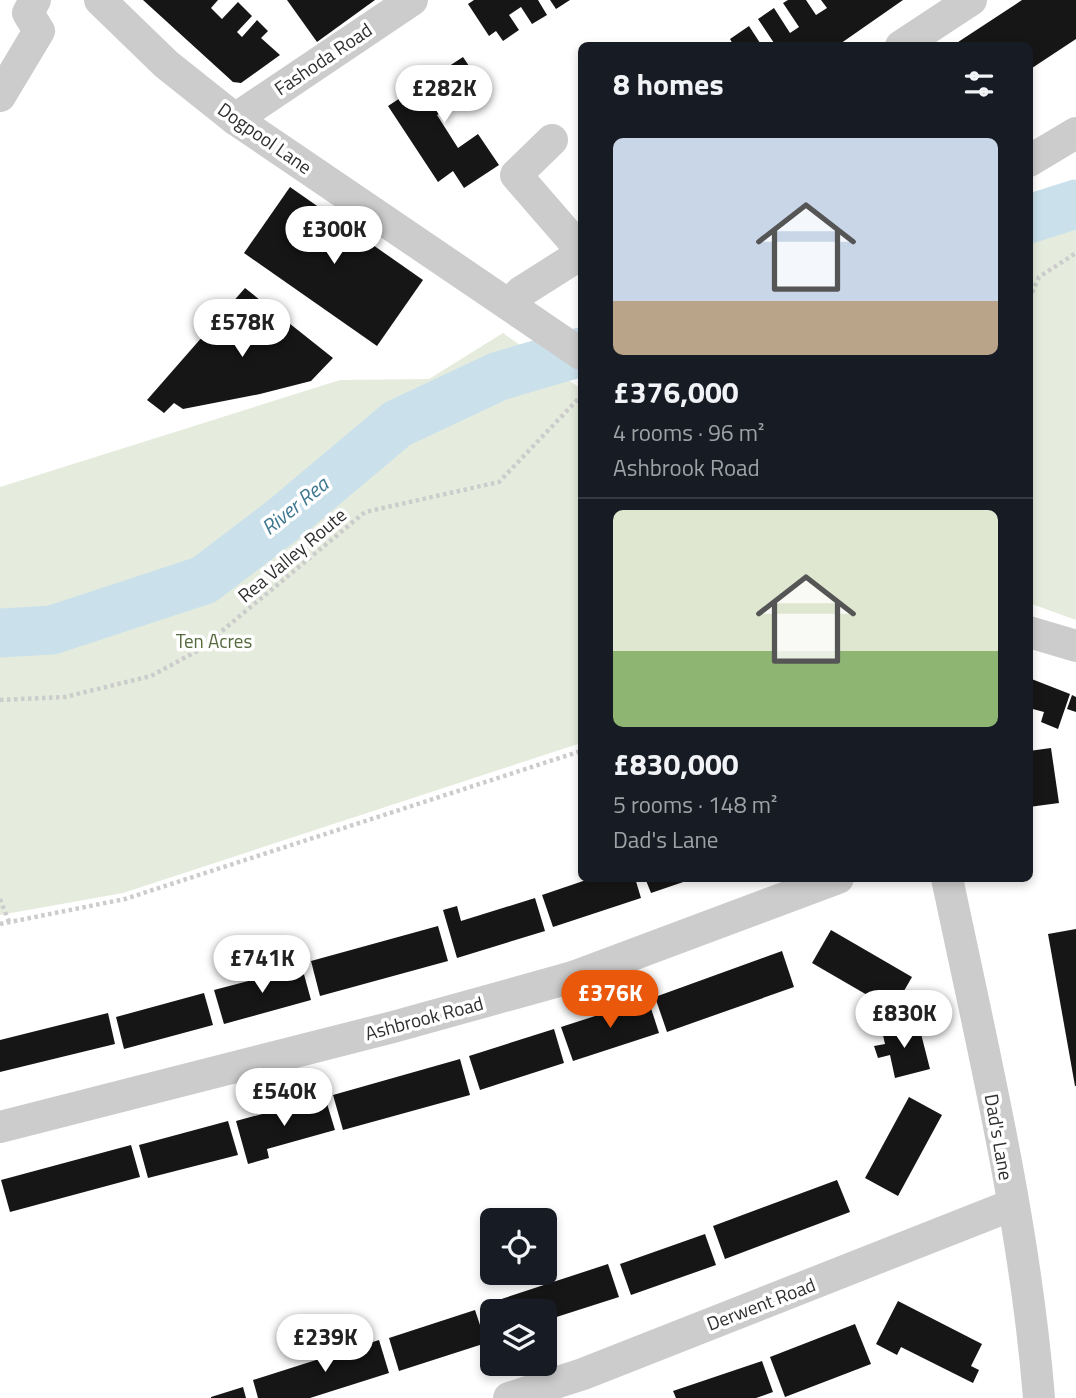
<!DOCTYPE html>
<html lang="en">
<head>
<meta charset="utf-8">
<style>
	:root { --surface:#171b24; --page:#242831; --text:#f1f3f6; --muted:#9ea1a6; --line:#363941; --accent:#ea580c }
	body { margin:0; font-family:"Titillium Web",sans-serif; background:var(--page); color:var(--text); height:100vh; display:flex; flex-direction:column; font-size:26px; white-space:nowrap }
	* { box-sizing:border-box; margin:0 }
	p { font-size:23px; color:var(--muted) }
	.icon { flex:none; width:38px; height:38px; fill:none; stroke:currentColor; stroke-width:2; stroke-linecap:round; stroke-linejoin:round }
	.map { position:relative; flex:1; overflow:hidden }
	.drawer { position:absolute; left:578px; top:42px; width:455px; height:840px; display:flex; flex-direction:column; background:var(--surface); border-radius:10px; box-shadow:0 4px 10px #0003 }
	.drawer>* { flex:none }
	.tools { position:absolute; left:480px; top:1208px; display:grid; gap:14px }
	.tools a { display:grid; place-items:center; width:77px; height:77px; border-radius:10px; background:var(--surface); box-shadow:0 4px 10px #0003; font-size:35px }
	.price { position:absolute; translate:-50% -60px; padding:0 16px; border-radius:24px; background:#fff; color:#222; font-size:23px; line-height:46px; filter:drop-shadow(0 2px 4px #0008) }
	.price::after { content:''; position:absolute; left:50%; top:42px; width:21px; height:16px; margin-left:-10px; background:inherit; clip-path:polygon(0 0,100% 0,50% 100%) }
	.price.active { background:var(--accent); color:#fff }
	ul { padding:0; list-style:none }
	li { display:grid; align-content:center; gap:14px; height:371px; padding:0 35px }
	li+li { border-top:2px solid var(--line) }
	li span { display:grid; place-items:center; height:217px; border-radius:10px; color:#555 }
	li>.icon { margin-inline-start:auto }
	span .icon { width:126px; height:126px; fill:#fffc; stroke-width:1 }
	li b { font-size:30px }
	h2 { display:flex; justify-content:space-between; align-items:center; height:84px; padding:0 35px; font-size:30px }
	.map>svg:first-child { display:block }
</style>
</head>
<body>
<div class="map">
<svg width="1076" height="1398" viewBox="0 0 1076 1398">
	<rect width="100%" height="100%" fill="#fff"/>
	<!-- green -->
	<g fill="#e6ecdd">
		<polygon points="1076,204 1076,620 1029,603 1029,219"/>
		<polygon points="503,333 581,389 581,743 123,893 0,915 0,487 340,380 429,379"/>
	</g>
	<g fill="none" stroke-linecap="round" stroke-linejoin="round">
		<!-- river -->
		<g stroke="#cae1eb" stroke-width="49">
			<polyline points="1029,219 1076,204"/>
			<polyline points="0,633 52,630 204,580 283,520 397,424 499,376 581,352"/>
		</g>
	</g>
	<!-- building -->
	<g fill="#161616">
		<polygon points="143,0 218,0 211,8 222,19 238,2 252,16 237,32 242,37 257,20 268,31 261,38 280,55 241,83 233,82"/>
		<polygon points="287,0 375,0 317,42"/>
		<polygon points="474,0 538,0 547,15 532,24 521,7 509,15 519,30 503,41 496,31 489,36 468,4"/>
		<polygon points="550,0 570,0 556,9"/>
		<polygon points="788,0 806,0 816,15 827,8 821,0 903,0 837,46 770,46 774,43 758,19 774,8 790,33 799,27 783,3"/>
		<polygon points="1022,0 1076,0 1076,39 1029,70 1029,46 952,46"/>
		<polygon points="749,26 762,46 734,46 730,39"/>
		<polygon points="463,57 482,85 437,115 458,148 478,134 499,165 464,188 453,171 438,182 388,106"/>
		<polygon points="290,187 423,280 377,346 244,253"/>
		<polygon points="245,288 333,358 311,381 260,394 183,409 174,403 164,413 147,400"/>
		<polygon points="1029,678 1070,694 1058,729 1041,722 1044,712 1029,708"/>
		<polygon points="1072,695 1076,697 1076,712 1067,709"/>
		<polygon points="1051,748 1059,803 1029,807 1029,751"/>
		<polygon points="592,878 635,878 641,898 553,927 542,895"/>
		<polygon points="645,878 692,878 692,879 651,893"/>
		<polygon points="535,898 545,931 457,958 443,910 457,906 461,921"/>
		<polygon points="438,926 448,961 320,996 311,961"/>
		<polygon points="1076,929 1076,1086 1075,1086 1048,934"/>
		<polygon points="831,930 912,977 893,1010 812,963"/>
		<polygon points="782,951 794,987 667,1032 655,997"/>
		<polygon points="302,967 311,1000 224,1024 214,990"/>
		<polygon points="204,993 213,1025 124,1049 116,1017"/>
		<polygon points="648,999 659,1033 573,1061 561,1027"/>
		<polygon points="108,1013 115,1044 0,1072 0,1040"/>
		<polygon points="918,1022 930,1069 895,1078 890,1055 878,1058 874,1046 885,1044 882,1031"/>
		<polygon points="554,1029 564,1063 480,1090 469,1056"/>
		<polygon points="460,1059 470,1095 343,1130 333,1095"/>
		<polygon points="325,1097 335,1130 267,1149 269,1158 248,1164 236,1121"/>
		<polygon points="909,1097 942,1115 898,1196 865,1178"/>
		<polygon points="228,1121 238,1155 148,1178 139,1145"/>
		<polygon points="131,1145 140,1177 10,1212 1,1180"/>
		<polygon points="837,1180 850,1212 725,1259 713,1226"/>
		<polygon points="705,1234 716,1265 631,1295 620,1264"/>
		<polygon points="608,1264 619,1297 544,1321 544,1311 492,1311 491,1332 483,1305"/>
		<polygon points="898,1301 982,1344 971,1366 979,1370 973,1383 901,1347 897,1355 876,1344"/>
		<polygon points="475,1310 486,1343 399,1371 389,1338"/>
		<polygon points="855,1324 871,1364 785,1397 770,1357"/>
		<polygon points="379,1340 389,1373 310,1398 258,1398 253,1380"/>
		<polygon points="762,1361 773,1392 756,1398 676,1398 673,1391"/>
		<polygon points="243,1387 246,1398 211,1398 211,1397"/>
	</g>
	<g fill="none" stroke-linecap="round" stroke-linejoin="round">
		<!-- path -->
		<g stroke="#ccc" stroke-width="4.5" stroke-dasharray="3.5 3.5" stroke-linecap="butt">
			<polyline points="1029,299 1039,277 1076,253"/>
			<polyline points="0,700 65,697 151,676 199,650 365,512 499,482 581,396"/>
			<polyline points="0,899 9,922"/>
			<polyline points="0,924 125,899 581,751"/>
		</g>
		<!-- minor -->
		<g stroke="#ccc" stroke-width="32">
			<polyline points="100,0 166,64 235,119 581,354"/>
			<polyline points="901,46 971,0"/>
			<polyline points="0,96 39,31 28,13 35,0"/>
			<polyline points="235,119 412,0"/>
			<polyline points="552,140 516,175 581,250"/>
			<polyline points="1029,161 1076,133"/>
			<polyline points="508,304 521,292 581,254"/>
			<polyline points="1029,632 1076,646"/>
			<path d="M947 878C983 1050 1025 1223 1039 1398"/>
			<polyline points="0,1127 393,1027 573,977 838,878"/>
			<polyline points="509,1398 583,1374 1012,1205"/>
		</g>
	</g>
	<g text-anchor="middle" stroke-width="7" stroke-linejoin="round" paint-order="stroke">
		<!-- street labels -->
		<g font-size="19" fill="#2f2f2f" stroke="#fff">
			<text transform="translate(323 59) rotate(-34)" y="7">Fashoda Road</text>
			<text transform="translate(265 138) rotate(35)" y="7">Dogpool Lane</text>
			<text transform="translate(292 555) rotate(-40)" y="7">Rea Valley Route</text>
			<text transform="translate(424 1018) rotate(-15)" y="7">Ashbrook Road</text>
			<text transform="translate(999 1137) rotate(80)" y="7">Dad's Lane</text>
			<text transform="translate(761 1304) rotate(-21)" y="7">Derwent Road</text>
		</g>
		<!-- park labels -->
		<g font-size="19" fill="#566a3d" stroke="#fff">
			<text x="214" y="648">Ten Acres</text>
		</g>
		<!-- water labels -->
		<g font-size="21" font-style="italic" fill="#3e778f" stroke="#fff">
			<text transform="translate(295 506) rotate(-39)" y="7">River Rea</text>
		</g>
	</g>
</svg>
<div class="tools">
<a><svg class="icon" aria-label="locate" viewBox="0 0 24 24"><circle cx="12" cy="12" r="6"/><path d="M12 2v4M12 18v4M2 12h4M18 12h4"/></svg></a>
<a><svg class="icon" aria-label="layers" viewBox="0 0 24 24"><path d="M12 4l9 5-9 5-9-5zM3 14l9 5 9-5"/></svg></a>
</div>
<b class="price" style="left:444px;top:125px">£282K</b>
<b class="price" style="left:334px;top:266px">£300K</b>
<b class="price" style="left:242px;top:359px">£578K</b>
<b class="price" style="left:262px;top:995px">£741K</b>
<b class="price active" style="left:610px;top:1030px">£376K</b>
<b class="price" style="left:904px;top:1050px">£830K</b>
<b class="price" style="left:284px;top:1128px">£540K</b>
<b class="price" style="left:325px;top:1374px">£239K</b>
<section class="drawer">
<h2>8 homes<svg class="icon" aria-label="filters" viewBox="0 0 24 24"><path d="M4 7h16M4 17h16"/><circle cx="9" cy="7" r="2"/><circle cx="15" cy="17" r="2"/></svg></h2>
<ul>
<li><span style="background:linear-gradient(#c9d6e8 75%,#b9a48a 0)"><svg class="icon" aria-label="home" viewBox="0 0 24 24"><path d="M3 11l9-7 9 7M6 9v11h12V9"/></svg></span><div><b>£376,000</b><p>4 rooms · 96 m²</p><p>Ashbrook Road</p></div></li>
<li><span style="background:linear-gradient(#dfe7d0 65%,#8fb573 0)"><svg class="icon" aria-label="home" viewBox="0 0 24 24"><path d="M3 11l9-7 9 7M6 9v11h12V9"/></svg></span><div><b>£830,000</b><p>5 rooms · 148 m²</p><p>Dad's Lane</p></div></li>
</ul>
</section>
</div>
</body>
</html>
